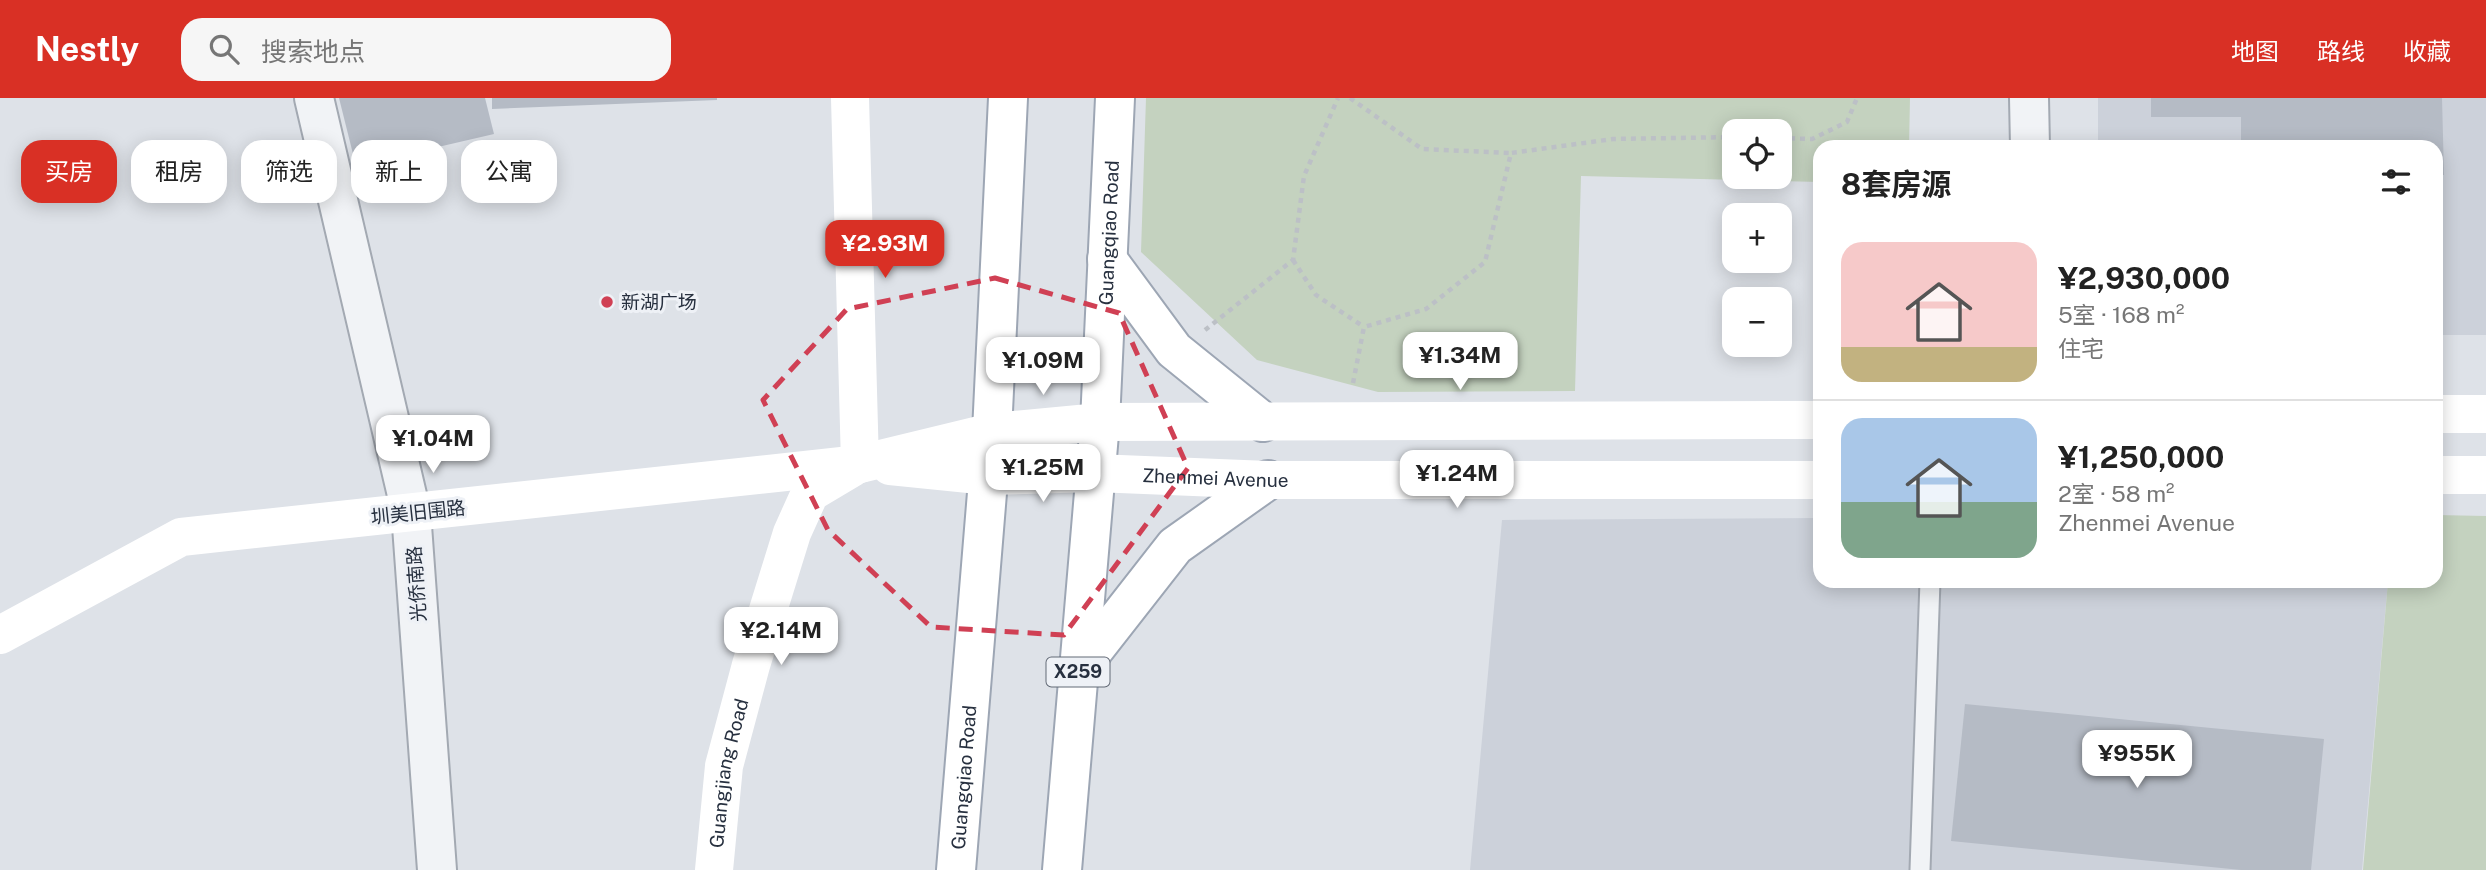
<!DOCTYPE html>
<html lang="zh">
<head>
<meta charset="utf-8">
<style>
	:root { --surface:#fff; --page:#f6f6f6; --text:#222; --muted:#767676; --line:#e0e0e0; --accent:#d93025 }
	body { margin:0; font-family:"Public Sans","Noto Sans SC",sans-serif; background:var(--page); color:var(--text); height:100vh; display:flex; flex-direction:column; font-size:26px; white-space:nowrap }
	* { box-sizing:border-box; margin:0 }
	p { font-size:23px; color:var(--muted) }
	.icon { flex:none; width:38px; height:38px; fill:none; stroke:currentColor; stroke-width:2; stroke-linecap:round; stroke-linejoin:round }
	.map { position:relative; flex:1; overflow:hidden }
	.panel { position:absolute; left:1813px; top:42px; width:630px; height:448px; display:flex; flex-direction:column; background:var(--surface); border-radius:21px; box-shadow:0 4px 18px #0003 }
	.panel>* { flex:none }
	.top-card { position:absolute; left:21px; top:42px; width:665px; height:63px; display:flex; gap:14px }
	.fabs { position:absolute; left:1722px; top:21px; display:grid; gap:14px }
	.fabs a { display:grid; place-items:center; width:70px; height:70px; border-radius:14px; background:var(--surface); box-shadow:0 4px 18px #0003; font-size:35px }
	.price { position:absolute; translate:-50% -60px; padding:0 16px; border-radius:14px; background:#fff; color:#222; font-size:23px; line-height:46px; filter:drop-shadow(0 2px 4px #0008) }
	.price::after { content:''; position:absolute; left:50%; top:42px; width:21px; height:16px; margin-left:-10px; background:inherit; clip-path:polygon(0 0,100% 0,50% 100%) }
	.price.on { background:var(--accent); color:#fff }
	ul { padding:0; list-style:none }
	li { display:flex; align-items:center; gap:21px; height:175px; padding:0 28px }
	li+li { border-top:2px solid var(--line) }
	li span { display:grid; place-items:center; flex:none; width:196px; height:140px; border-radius:21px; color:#555 }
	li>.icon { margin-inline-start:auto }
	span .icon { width:84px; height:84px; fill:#fffc; stroke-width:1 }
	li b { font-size:30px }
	h2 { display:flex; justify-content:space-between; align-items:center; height:84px; padding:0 28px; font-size:30px }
	.tag { padding:0 24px; border-radius:21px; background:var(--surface); box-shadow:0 4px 18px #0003; font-size:24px; line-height:63px }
	.tag.on { background:var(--accent); color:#fff }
	header { display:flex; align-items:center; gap:42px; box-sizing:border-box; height:98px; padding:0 35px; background:var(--accent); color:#fff }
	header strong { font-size:33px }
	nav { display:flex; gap:38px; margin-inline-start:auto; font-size:24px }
	.search { width:490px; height:63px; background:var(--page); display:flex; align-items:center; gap:18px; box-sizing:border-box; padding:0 24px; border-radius:21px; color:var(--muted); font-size:26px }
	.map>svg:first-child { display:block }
</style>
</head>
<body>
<header>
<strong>Nestly</strong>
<div class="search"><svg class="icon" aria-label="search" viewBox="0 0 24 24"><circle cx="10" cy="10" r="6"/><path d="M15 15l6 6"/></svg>搜索地点</div>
<nav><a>地图</a><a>路线</a><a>收藏</a></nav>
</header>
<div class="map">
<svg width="2486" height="772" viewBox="0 0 2486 772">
	<rect width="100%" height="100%" fill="#dee2e8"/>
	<!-- built -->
	<g fill="#ccd1da">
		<polygon points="2098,0 2486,0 2486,237 2436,237 2436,49 2098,49"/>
		<polygon points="1820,420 1820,483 2388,483 2362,772 1470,772 1502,422"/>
	</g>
	<!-- green -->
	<g fill="#c4d2bf" fill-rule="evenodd">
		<path d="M1146 0H1910L1909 49H1820V84L1581 78 1575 293 1378 294 1257 262 1141 154ZM1734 33H1780V79H1734Z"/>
		<polygon points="2436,417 2486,418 2486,772 2363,772 2388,483 2436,483"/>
	</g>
	<!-- building -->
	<g fill="#b5bbc5">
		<polygon points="339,0 485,0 494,36 356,68"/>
		<polygon points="492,0 717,0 717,2 492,11"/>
		<polygon points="2151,0 2442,0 2444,77 2436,77 2436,49 2241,49 2241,19 2151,19"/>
		<polygon points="1965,606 2324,641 2311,772 2241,772 1951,743"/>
	</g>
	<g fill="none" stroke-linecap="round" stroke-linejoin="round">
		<!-- lane casing -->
		<g stroke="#a3a9b2" stroke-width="23">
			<polyline id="lane" points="1920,772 1930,483"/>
		</g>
		<!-- street casing -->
		<g stroke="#a3a9b2" stroke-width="42">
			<g id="street">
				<polyline points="314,0 411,414 437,772"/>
				<polyline points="2029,0 2030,49"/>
			</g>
		</g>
		<!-- primary casing -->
		<g stroke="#9da6b4" stroke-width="42">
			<g id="primary">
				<polyline points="1107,161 1174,252 1263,324"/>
				<polyline points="1078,572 1175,448 1268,382"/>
				<path id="s3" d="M956 772 992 334 1008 0"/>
				<path id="s4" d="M1062 772 1100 324 1115 0"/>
			</g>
		</g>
		<!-- path -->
		<g stroke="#bcc0c6" stroke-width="4.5" stroke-dasharray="5 5" stroke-linecap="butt">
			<polyline points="1350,0 1422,51 1511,55"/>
			<polyline points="1780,40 1812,41 1847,24 1857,0"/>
			<polyline points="1293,162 1316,197 1364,229"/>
			<polyline points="1205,232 1293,162 1304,78 1338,0"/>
			<polyline points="1353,285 1364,229 1426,211 1485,164 1511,55 1613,41 1734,39"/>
		</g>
		<!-- lane -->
		<use href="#lane" stroke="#f1f3f6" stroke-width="19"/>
		<!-- street -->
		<use href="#street" stroke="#f1f3f6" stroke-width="38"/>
		<!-- secondary -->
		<g stroke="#fff" stroke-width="38">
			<polyline points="850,0 860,366"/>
			<polyline points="2436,316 2486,316"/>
			<path id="s1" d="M890 368 989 378 1095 375 1268 382H1820"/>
			<polyline points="2436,377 2486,377"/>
			<polyline points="0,537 181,439 860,366 992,334 1100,324 1820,322"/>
			<path id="s2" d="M714 772 724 668 751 567 792 435 810 395 852 370"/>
		</g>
		<!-- primary -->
		<use href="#primary" stroke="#fff" stroke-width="38"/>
	</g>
	<!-- marked area -->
	<path fill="none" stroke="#d04054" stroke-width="5" stroke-dasharray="14 9" stroke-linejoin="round" d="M995 180 1119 215 1188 370 1064 537 931 529 828 432 763 302 847 211Z"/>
	<!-- markers -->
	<circle fill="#d04054" stroke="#eef1f6" stroke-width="2.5" cx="607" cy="204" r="7"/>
	<g text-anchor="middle" stroke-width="6" stroke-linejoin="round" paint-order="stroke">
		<!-- shield labels -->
		<rect fill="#eef1f6" stroke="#636a76" stroke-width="2" x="1046.5" y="559.5" width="63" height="29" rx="5"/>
		<g font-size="18" font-weight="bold" fill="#27303f">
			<text x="1078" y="580">X259</text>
		</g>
		<!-- street labels -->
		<g font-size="19" fill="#27303f" stroke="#eef1f6">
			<text dy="7" stroke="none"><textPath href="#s4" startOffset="639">Guangqiao Road</textPath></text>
			<text dy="7" stroke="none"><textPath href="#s1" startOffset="326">Zhenmei Avenue</textPath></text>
			<text transform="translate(418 414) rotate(-6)" y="7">圳美旧围路</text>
			<text transform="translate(416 486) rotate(-94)" y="7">光侨南路</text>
			<text dy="7" stroke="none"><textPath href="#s2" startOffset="98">Guangjiang Road</textPath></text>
			<text dy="7" stroke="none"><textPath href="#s3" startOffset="93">Guangqiao Road</textPath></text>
		</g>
		<!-- poi labels -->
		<g font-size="19" fill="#27303f" stroke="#eef1f6" text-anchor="start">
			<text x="621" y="211">新湖广场</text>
		</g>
	</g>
</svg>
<div class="fabs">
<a><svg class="icon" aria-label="locate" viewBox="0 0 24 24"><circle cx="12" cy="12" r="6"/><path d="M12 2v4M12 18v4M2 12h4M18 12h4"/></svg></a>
<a>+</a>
<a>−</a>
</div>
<b class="price on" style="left:885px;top:182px">¥2.93M</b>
<b class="price" style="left:1460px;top:294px">¥1.34M</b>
<b class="price" style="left:1043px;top:299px">¥1.09M</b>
<b class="price" style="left:433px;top:377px">¥1.04M</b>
<b class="price" style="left:1043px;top:406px">¥1.25M</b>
<b class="price" style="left:1457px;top:412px">¥1.24M</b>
<b class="price" style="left:781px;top:569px">¥2.14M</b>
<b class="price" style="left:2137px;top:692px">¥955K</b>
<div class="top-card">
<a class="tag on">买房</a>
<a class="tag">租房</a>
<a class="tag">筛选</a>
<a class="tag">新上</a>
<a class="tag">公寓</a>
</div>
<section class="panel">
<h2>8套房源<svg class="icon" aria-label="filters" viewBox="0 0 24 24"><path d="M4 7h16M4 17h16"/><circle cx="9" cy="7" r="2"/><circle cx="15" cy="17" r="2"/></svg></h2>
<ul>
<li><span style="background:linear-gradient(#f6c9c9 75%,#c2b280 0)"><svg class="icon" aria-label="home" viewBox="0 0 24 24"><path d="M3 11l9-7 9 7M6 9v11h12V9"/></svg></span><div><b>¥2,930,000</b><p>5室 · 168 m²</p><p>住宅</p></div></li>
<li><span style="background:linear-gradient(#a9c7e8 60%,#7fa58c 0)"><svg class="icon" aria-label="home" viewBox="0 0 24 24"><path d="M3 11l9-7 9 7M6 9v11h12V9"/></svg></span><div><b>¥1,250,000</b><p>2室 · 58 m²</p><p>Zhenmei Avenue</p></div></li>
</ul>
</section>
</div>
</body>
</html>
